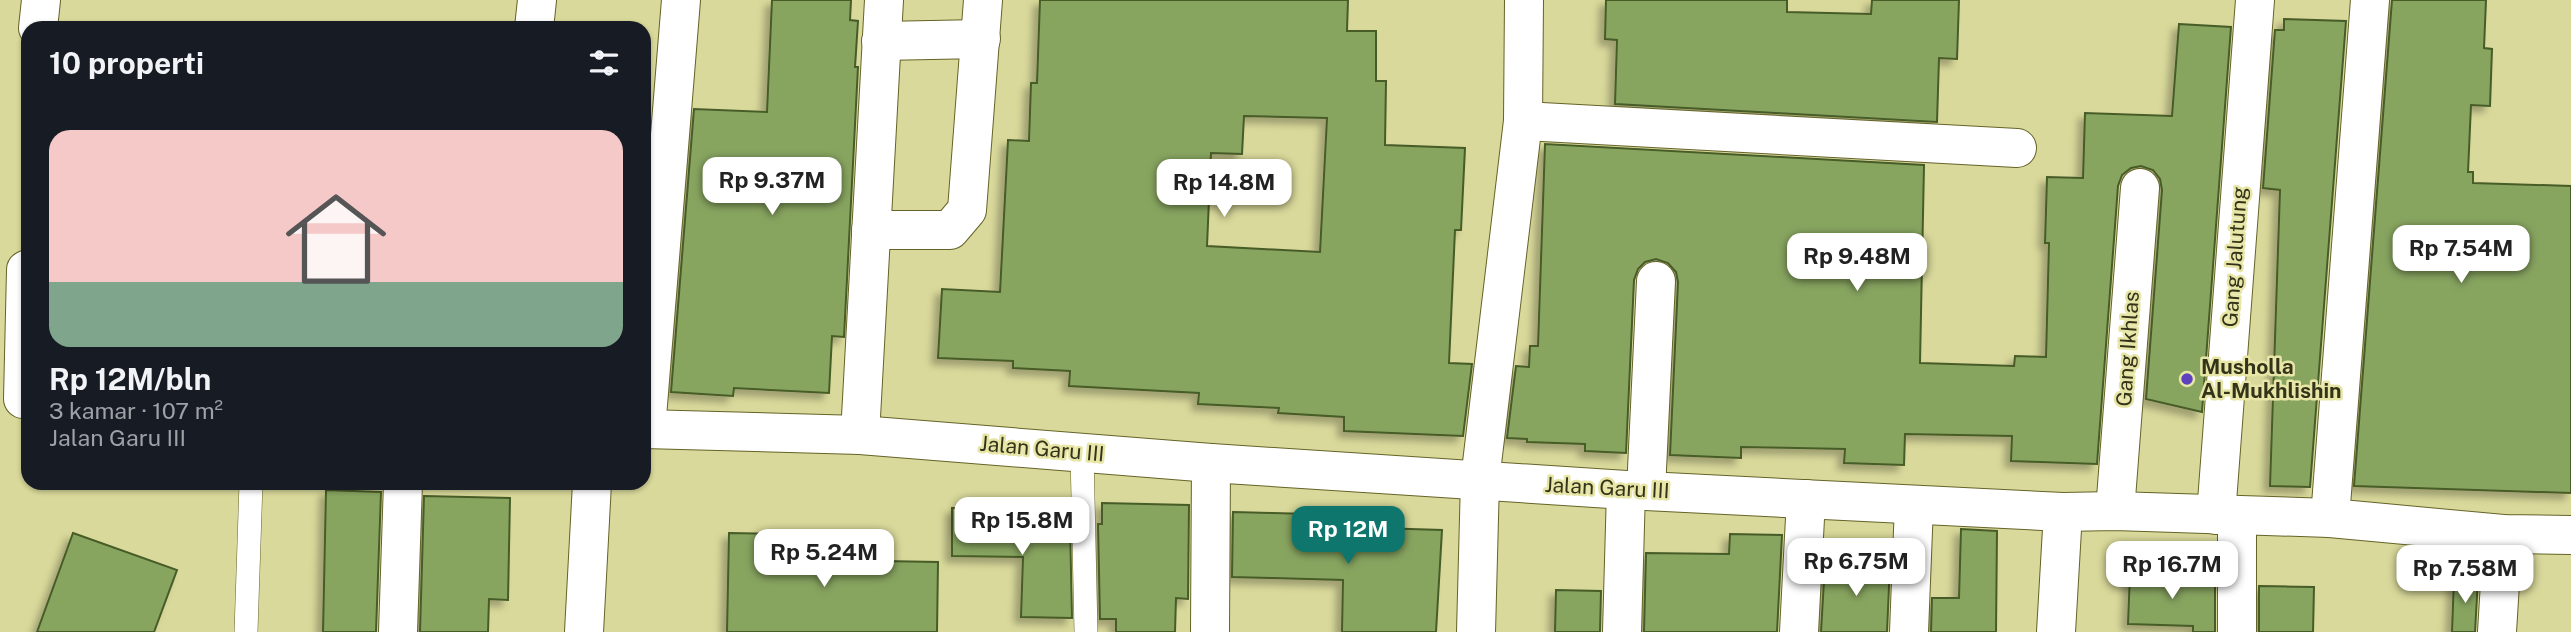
<!DOCTYPE html>
<html lang="id">
<head>
<meta charset="utf-8">
<style>
	:root { --surface:#171b24; --page:#20242c; --text:#f1f3f6; --muted:#9ea1a6; --accent:#0f766e }
	body { margin:0; font-family:"Public Sans",sans-serif; background:var(--page); color:var(--text); height:100vh; display:flex; flex-direction:column; font-size:26px; white-space:nowrap }
	* { box-sizing:border-box; margin:0 }
	p { font-size:23px; color:var(--muted) }
	.icon { flex:none; width:38px; height:38px; fill:none; stroke:currentColor; stroke-width:2; stroke-linecap:round; stroke-linejoin:round }
	.map { position:relative; flex:1; overflow:hidden }
	.side { position:absolute; left:21px; top:21px; width:630px; height:469px; display:flex; flex-direction:column; background:var(--surface); border-radius:21px; box-shadow:0 2px 5px #0004 }
	.side>* { flex:none }
	.price { position:absolute; translate:-50% -60px; padding:0 16px; border-radius:14px; background:#fff; color:#222; font-size:23px; line-height:46px; filter:drop-shadow(0 2px 4px #0008) }
	.price::after { content:''; position:absolute; left:50%; top:42px; width:21px; height:16px; margin-left:-10px; background:inherit; clip-path:polygon(0 0,100% 0,50% 100%) }
	.price.current { background:var(--accent); color:#fff }
	ul { padding:0; list-style:none }
	li { display:grid; align-content:center; gap:14px; height:371px; padding:0 28px }
	li span { display:grid; place-items:center; height:217px; border-radius:21px; color:#555 }
	li>.icon { margin-inline-start:auto }
	span .icon { width:126px; height:126px; fill:#fffc; stroke-width:1 }
	li b { font-size:30px }
	h2 { display:flex; justify-content:space-between; align-items:center; height:84px; padding:0 28px; font-size:30px }
	.map>svg:first-child { display:block }
</style>
</head>
<body>
<div class="map">
<svg width="2571" height="632" viewBox="0 0 2571 632">
	<defs>
		<filter id="shadow"><feDropShadow dx="-6" dy="6" stdDeviation="3.5" flood-color="#0004"/></filter>
	</defs>
	<rect width="100%" height="100%" fill="#d9d99b"/>
	<!-- building -->
	<g fill="#88a560" stroke="#475c28" stroke-width="2" fill-rule="evenodd" filter="url(#shadow)">
		<polygon points="772,0 851,0 850,20 858,21 855,67 858,67 844,337 832,336 829,393 734,388 733,396 671,392 694,109 767,112"/>
		<path d="M1040 0H1348L1347 31H1376V81H1386L1385 145 1465 148 1461 230H1455L1449 363 1472 364 1463 436 1344 431V417L1278 413 1279 408 1198 404 1199 393 1069 386 1070 371 1013 368V361L938 358 942 289 1000 292 1008 140 1029 141 1031 83H1037ZM1244 116 1327 118 1320 252 1207 246 1211 153 1242 154Z"/>
		<polygon points="1606,0 1787,0 1787,12 1871,14 1872,0 1959,0 1957,59 1939,58 1937,122 1615,104 1617,40 1605,39"/>
		<polygon points="2392,0 2486,0 2484,48 2492,49 2490,106 2471,105 2468,172 2473,172 2473,183 2571,186 2571,493 2354,486"/>
		<polygon points="2284,19 2346,21 2310,487 2270,486 2280,190 2263,188 2275,30 2284,30"/>
		<polygon points="2179,24 2231,27 2202,412 2146,399 2162,190 2160,179 2153,170 2141,166 2131,168 2122,175 2118,186 2097,464 2011,461 2012,436 1905,434 1904,465 1844,463 1845,449 1741,447 1741,458 1670,455 1678,282 1676,272 1668,263 1656,259 1645,262 1638,269 1634,280 1626,453 1585,451 1585,444 1527,442 1527,439 1507,438 1516,366 1529,367 1530,346 1538,346 1545,144 1924,165 1920,363 2014,366 2015,356 2046,357 2049,243 2045,243 2047,177 2083,178 2085,113 2172,116"/>
		<polygon points="644,107 650,107 644,185"/>
		<polygon points="326,490 381,492 376,632 323,632"/>
		<polygon points="424,496 510,498 508,600 489,599 488,632 420,632"/>
		<polygon points="1102,503 1189,505 1188,599 1176,598 1175,632 1116,632 1116,619 1100,619 1098,524 1102,524"/>
		<polygon points="952,508 994,508 994,522 1070,524 1072,618 1021,617 1023,557 952,556"/>
		<polygon points="1233,512 1345,515 1345,527 1442,530 1436,632 1342,632 1343,580 1232,577"/>
		<polygon points="1961,529 1997,531 1996,632 1931,632 1932,598 1959,598"/>
		<polygon points="73,533 177,570 154,632 37,632"/>
		<polygon points="729,533 826,535 825,560 938,562 937,632 727,632"/>
		<polygon points="1730,534 1782,535 1777,632 1644,632 1646,553 1729,554"/>
		<polygon points="1825,563 1890,564 1887,632 1821,632"/>
		<polygon points="2130,573 2180,574 2180,577 2215,578 2215,632 2193,632 2193,626 2128,624"/>
		<polygon points="2454,578 2478,578 2475,632 2452,632"/>
		<polygon points="2259,586 2314,587 2313,632 2259,632"/>
		<polygon points="1556,590 1601,591 1600,632 1555,632"/>
	</g>
	<g fill="none" stroke-linecap="round" stroke-linejoin="round">
		<!-- lane casing -->
		<g stroke="#656327" stroke-width="24">
			<g id="lane">
				<polyline points="1082,453 1086,632"/>
				<polyline points="246,632 251,483"/>
			</g>
		</g>
		<!-- street casing -->
		<g stroke="#656327" stroke-width="40">
			<g id="street">
				<polyline points="38,28 41,0"/>
				<polyline points="534,28 537,0"/>
				<polyline points="881,41 981,39"/>
				<polyline points="1523,121 2017,148"/>
				<polyline points="871,230 950,230 967,210 983,0"/>
				<polyline points="23,399 26,270 28,269"/>
				<polyline points="644,429 860,435 1211,463 1626,490 2063,512 2115,511 2330,518 2503,534 2571,535"/>
				<polyline points="646,429 681,0"/>
				<polyline points="860,435 884,0"/>
				<polyline points="1646,490 1656,281"/>
				<polyline points="2115,511 2140,188"/>
				<polyline points="2216,515 2255,0"/>
				<polyline points="2330,518 2370,0"/>
				<polyline points="398,632 403,483"/>
				<polyline points="584,632 592,483"/>
				<polyline points="1210,632 1211,463"/>
				<polyline points="1476,632 1480,480 1523,121 1524,0"/>
				<polyline points="1622,632 1626,490"/>
				<polyline points="1799,632 1806,499"/>
				<polyline points="1909,632 1914,505"/>
				<polyline points="2056,632 2063,512"/>
				<polyline points="2237,632 2237,515"/>
				<polyline points="2497,632 2503,534"/>
			</g>
		</g>
		<!-- lane -->
		<use href="#lane" stroke="#fff" stroke-width="23"/>
		<!-- street -->
		<use href="#street" stroke="#fff" stroke-width="38"/>
	</g>
	<!-- markers -->
	<circle fill="#5d43bb" stroke="#e7e6a7" stroke-width="2.5" cx="2187" cy="379" r="7"/>
	<g text-anchor="middle" stroke-width="5" stroke-linejoin="round" paint-order="stroke">
		<!-- street labels -->
		<g font-size="21" fill="#33331a" stroke="#e7e6a7">
			<text transform="translate(2235 257) rotate(-86)" y="7">Gang Jalutung</text>
			<text transform="translate(2128 349) rotate(-86)" y="7">Gang Ikhlas</text>
			<text transform="translate(1042 449) rotate(5)" y="7">Jalan Garu III</text>
			<text transform="translate(1607 488) rotate(3)" y="7">Jalan Garu III</text>
		</g>
		<!-- poi labels -->
		<g font-size="21" font-weight="bold" fill="#33331a" stroke="#e7e6a7" text-anchor="start">
			<text x="2201" y="374">Musholla<tspan x="2201" dy="24">Al-Mukhlishin</tspan></text>
		</g>
	</g>
</svg>
<b class="price" style="left:772px;top:217px">Rp 9.37M</b>
<b class="price" style="left:1224px;top:219px">Rp 14.8M</b>
<b class="price" style="left:2461px;top:285px">Rp 7.54M</b>
<b class="price" style="left:1857px;top:293px">Rp 9.48M</b>
<b class="price" style="left:1022px;top:557px">Rp 15.8M</b>
<b class="price current" style="left:1348px;top:566px">Rp 12M</b>
<b class="price" style="left:824px;top:589px">Rp 5.24M</b>
<b class="price" style="left:1856px;top:598px">Rp 6.75M</b>
<b class="price" style="left:2172px;top:601px">Rp 16.7M</b>
<b class="price" style="left:2465px;top:605px">Rp 7.58M</b>
<section class="side">
<h2>10 properti<svg class="icon" aria-label="filters" viewBox="0 0 24 24"><path d="M4 7h16M4 17h16"/><circle cx="9" cy="7" r="2"/><circle cx="15" cy="17" r="2"/></svg></h2>
<ul>
<li><span style="background:linear-gradient(#f6c9c9 70%,#7fa58c 0)"><svg class="icon" aria-label="home" viewBox="0 0 24 24"><path d="M3 11l9-7 9 7M6 9v11h12V9"/></svg></span><div><b>Rp 12M/bln</b><p>3 kamar · 107 m²</p><p>Jalan Garu III</p></div></li>
</ul>
</section>
</div>
</body>
</html>
